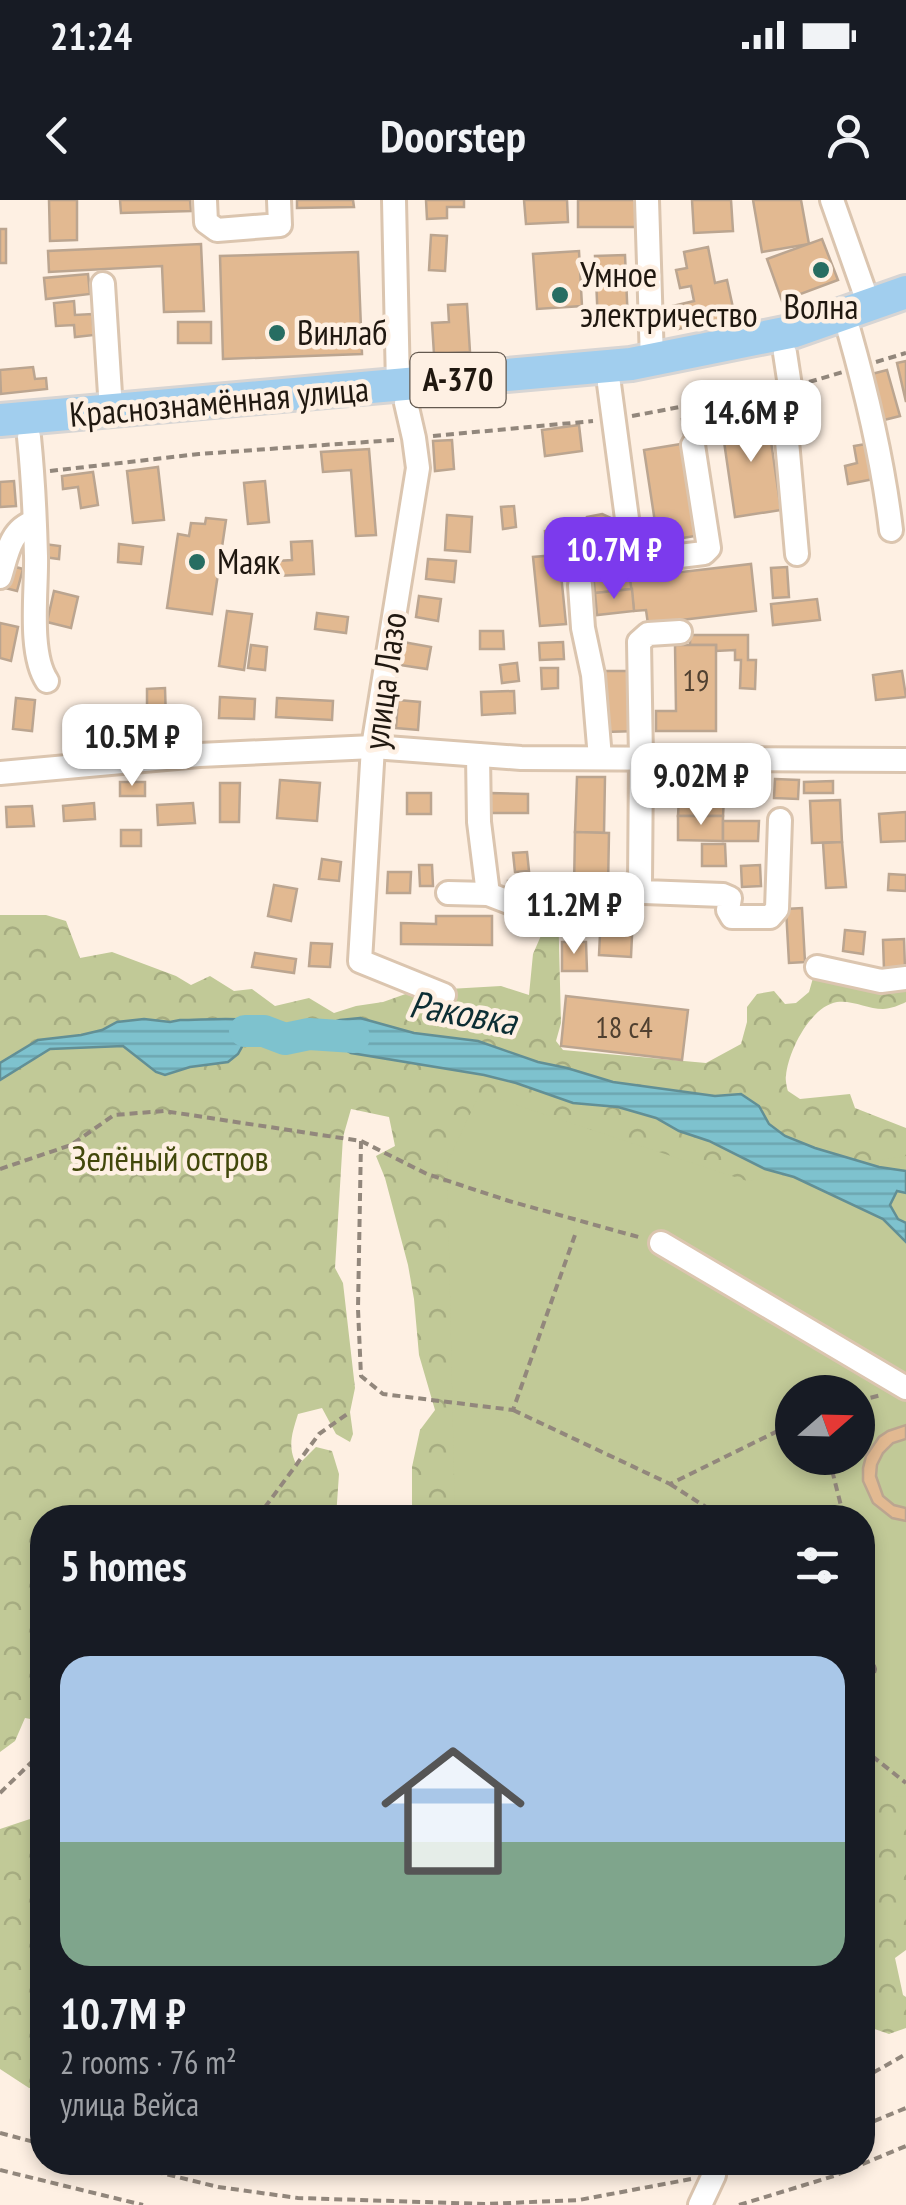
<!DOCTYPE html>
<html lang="en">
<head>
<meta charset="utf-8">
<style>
	:root { --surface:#171b24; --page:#242831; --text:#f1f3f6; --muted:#9ea1a6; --line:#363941; --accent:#7c3aed }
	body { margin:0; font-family:"PT Sans Narrow",sans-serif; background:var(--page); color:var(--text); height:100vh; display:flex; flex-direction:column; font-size:38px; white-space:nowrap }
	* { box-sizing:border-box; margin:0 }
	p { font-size:32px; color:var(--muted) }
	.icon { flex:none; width:55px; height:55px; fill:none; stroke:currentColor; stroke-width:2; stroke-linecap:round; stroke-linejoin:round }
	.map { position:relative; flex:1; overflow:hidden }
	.panel { position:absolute; left:30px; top:1305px; width:845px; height:670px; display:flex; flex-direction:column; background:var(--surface); border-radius:40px; box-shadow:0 5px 15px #0003 }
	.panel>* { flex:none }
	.needle { width:65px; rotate:70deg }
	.fabs { position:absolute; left:775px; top:1175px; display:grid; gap:20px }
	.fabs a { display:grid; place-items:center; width:100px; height:100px; border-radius:50%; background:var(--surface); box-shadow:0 5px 15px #0003; font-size:50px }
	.price { position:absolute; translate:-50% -85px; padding:0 22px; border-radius:20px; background:#fff; color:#222; font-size:32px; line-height:65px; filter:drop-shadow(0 2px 5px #0008) }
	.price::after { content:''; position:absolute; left:50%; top:60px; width:30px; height:22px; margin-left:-15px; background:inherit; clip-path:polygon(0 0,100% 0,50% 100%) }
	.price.current { background:var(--accent); color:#fff }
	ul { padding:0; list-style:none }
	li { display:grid; align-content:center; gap:20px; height:530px; padding:0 30px }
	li+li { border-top:2px solid var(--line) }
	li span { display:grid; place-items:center; height:310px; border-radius:30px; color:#555 }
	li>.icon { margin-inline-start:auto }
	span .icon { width:180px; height:180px; fill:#fffc; stroke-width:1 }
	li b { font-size:42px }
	h2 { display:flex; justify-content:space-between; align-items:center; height:120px; padding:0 30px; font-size:42px }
	.status { display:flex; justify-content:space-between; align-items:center; height:70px; padding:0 50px; background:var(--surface); direction:ltr }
	.status svg { height:28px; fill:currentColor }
	header { display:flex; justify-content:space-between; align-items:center; height:130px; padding:0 30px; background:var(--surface); font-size:45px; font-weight:700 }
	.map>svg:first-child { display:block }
</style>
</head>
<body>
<div class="status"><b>21:24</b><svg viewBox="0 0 49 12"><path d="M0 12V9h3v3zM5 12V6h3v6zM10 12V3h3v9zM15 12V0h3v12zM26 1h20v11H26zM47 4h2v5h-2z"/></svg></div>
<header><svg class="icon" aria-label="back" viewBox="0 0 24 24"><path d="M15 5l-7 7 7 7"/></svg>Doorstep<svg class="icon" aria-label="person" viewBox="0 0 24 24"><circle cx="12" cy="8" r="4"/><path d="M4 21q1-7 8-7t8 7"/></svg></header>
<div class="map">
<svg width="906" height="2005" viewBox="0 0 906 2005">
	<defs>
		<pattern id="forest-crowns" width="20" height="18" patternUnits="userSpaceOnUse" patternTransform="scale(2.5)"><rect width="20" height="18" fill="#c1c997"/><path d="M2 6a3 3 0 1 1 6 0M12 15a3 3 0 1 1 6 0" fill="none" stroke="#a6ac81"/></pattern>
		<pattern id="water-rules" width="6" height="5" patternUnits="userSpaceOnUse" patternTransform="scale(2.5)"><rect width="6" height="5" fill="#7ec2ce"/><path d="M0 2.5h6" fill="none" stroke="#6da6b0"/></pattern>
	</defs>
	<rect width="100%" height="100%" fill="#fef0e3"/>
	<!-- forest -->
	<g fill="url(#forest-crowns)" fill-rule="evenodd">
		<path d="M558 705 561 823 556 841 563 850 706 863 741 844 747 822V807L757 794 774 791 785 804 796 803 809 792 813 778H834L854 787 885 789 906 787V802C900 805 890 809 883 809 868 809 853 800 837 802 811 806 788 851 786 876 785 878 787 889 788 891L800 899 850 894 855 908 906 928V1750L895 1758 903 1795 906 1797V1828L889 1834 863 1825 862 1318 412 1317V1267L420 1230 435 1210 419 1155 414 1099 408 1065 385 978 376 956 395 946 389 917 351 909 343 937 335 1068 343 1083 355 1188 350 1212 353 1234 350 1242 336 1234 322 1208 298 1214C292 1234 287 1246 297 1266L316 1247 332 1251 339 1274 336 1317 42 1318V1521L25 1518 15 1541 0 1552V715H46L66 721 80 758 112 752 176 776 191 785 210 776 234 791 252 789 275 806 309 798 334 813 356 806 383 802 414 791 501 786 529 795 533 754 543 731ZM792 1192H858V1258H792Z"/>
		<polygon points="42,1615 42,1888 29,1888 0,1869 0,1629"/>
	</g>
	<!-- green -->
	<path fill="#c1c997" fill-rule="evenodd" d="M480 893 747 981 906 956V1596L863 1597 862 1318 455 1317 447 963ZM792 1192H858V1258H792Z"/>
	<!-- water -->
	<g fill="url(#water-rules)" stroke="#628f95" stroke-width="2.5">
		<polygon points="360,818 414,833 478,841 538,862 567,868 613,882 715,896 741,894 759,906 769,924 785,936 815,948 879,967 906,971 906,993 897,991 890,1005 898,1019 906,1023 906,1042 883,1019 794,977 765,969 709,941 679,931 656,918 618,907 573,903 516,883 484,875 351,853 330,841 309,834 313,828 340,820"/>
		<path d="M144 819 170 822 180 820C213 820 261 813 289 833L279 844 261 836H248L238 854 228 862 190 867 165 875 156 872 123 846 50 849 0 880V863L38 840 81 835 102 830 117 822Z"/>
	</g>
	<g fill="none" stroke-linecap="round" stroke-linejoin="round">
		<!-- river -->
		<polyline stroke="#7ec2ce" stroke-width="32" points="245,831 264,831 285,839 309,834 354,837"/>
	</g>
	<!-- building -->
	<g fill="#e2b991" stroke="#bba590" stroke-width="2.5">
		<polygon points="49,0 77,0 77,40 50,41"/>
		<polygon points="120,0 190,0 191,11 121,13"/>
		<polygon points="297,0 353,0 354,7 297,8"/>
		<polygon points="426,0 464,0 464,7 447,7 447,18 427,19"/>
		<polygon points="524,0 567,0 568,22 526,24"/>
		<rect x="578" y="0" width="61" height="27"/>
		<polygon points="692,0 731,0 733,31 694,33"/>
		<polygon points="753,0 801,0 809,44 762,52"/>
		<rect x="0" y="29" width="6" height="34"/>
		<polygon points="431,35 447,36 445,71 429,70"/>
		<polygon points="822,39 838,80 782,101 767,59"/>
		<polygon points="201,44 204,111 164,112 162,66 49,72 48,51"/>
		<polygon points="708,47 715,83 727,80 735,117 678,129 673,106 694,101 691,86 680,88 676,70 687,68 684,52"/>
		<polygon points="579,51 582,106 537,109 533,54"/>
		<polygon points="358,52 362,154 223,159 220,56"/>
		<polygon points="625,55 628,123 598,124 595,56"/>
		<polygon points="88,74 90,94 46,99 44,78"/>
		<polygon points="74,101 75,115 92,114 94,135 75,137 74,125 56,126 54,103"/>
		<polygon points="467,104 470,152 434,154 432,123 449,122 448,105"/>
		<rect x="178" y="122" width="33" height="21"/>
		<polygon points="906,161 906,202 897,163"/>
		<polygon points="33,167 35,179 46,178 47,189 1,194 0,170"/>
		<polygon points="887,170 900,216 880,221 868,175"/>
		<polygon points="767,214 781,310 735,317 721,221"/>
		<polygon points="698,217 701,232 684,235 682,219"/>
		<polygon points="579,225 582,251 545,256 542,230"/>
		<polygon points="452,240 454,269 435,271 433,241"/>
		<polygon points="872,243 879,278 848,284 845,266 857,263 854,246"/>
		<polygon points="681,244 695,336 658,342 644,250"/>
		<polygon points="369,249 376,335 356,336 351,270 323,272 321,252"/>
		<polygon points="158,267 164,320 133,323 127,271"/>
		<polygon points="93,272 98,305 81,308 78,287 63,289 62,276"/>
		<polygon points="14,281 16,306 0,307 0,282"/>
		<polygon points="265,281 269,322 248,324 244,283"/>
		<polygon points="514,306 516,327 503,329 501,307"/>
		<polygon points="602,314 613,319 616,325 620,359 628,359 632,389 595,393 587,317"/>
		<polygon points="447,315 472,317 470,352 445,350"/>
		<polygon points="206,318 226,320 212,414 167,408 178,334 189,336 191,323 205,324"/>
		<polygon points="575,328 576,342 546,345 545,331"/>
		<polygon points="312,341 314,374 277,376 277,361 292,360 291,342"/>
		<polygon points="44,344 60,346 59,359 43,357"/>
		<polygon points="119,344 143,347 141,364 118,362"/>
		<polygon points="591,352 592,371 561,374 566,424 540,426 533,357"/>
		<polygon points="428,359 456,361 454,382 426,379"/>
		<polygon points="751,364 756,411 648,424 646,410 634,411 630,378"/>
		<polygon points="8,365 23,369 17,391 1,387"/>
		<polygon points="787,367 789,397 773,398 771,368"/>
		<polygon points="632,389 634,411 597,415 595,393"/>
		<polygon points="54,391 78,397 71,428 47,422"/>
		<polygon points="419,396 441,399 438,421 416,417"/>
		<polygon points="817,399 820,420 773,425 771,404"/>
		<polygon points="227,411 252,414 244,470 219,466"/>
		<polygon points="317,413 348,417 346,433 315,429"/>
		<polygon points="0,423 18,427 11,461 0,458"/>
		<polygon points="480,431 503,431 504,449 480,449"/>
		<polygon points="690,435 748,435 748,460 756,460 755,489 740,488 741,460 735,460 735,450 716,451 716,445 690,445"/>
		<polygon points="403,442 431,447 427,469 400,465"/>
		<polygon points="563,442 564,459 540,460 539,443"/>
		<polygon points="251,445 267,447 265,470 248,468"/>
		<polygon points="675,445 716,445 716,531 656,531 656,511 676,511"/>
		<polygon points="517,463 519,481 502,483 500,465"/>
		<polygon points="541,468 558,468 558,488 542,489"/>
		<polygon points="604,471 637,471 638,531 605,532"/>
		<polygon points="902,471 906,497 876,500 873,475"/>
		<polygon points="165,488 166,520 147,521 147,489"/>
		<polygon points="514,491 515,513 482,515 481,492"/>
		<polygon points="220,497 255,499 254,519 219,518"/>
		<polygon points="16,498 35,500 32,531 13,529"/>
		<polygon points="277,498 333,501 332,520 276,517"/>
		<polygon points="398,500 420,502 418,530 396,528"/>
		<rect x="86" y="508" width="30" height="24"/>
		<polygon points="577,577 605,577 604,633 575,632"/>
		<polygon points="775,579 799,580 798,599 774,598"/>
		<polygon points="280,580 320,583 317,621 277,618"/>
		<polygon points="833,581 833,593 804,593 804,582"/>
		<rect x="120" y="582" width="25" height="14"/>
		<polygon points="220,583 240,583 239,622 220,622"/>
		<rect x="407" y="593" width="24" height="21"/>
		<polygon points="490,593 528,594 528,613 490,613"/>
		<polygon points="679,597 724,598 723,616 678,616"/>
		<polygon points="840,600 842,642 812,643 810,601"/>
		<polygon points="94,603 95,619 64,621 63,606"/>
		<polygon points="193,603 195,623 158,625 157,605"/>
		<polygon points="32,606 34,626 7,627 6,607"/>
		<polygon points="906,612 906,641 881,642 879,614"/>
		<polygon points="678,616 723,616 723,641 678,640"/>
		<polygon points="723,621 759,621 758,641 723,641"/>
		<rect x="121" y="630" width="20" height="16"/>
		<polygon points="575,632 609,633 608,687 574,687"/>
		<polygon points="842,642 846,687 826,688 823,643"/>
		<polygon points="702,644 725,644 726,666 702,666"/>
		<polygon points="527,652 529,671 515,672 513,653"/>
		<polygon points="322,659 341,662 339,681 319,679"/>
		<polygon points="419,665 432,665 433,686 420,686"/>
		<polygon points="760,665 761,686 742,687 741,666"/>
		<polygon points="388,672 411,672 410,693 387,693"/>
		<polygon points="889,674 906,675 906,691 888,690"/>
		<polygon points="526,680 526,693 508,693 508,681"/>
		<polygon points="274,685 297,689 291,721 268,716"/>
		<polygon points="802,708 805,762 789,763 786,709"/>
		<polygon points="601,713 633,715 631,757 599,755"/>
		<polygon points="436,716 492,716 492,745 401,744 401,723 436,724"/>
		<polygon points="845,730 865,732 863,754 843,751"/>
		<polygon points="904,739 905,769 884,770 883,740"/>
		<polygon points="562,742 586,742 587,771 562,771"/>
		<polygon points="311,743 332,744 330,767 309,766"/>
		<polygon points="255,753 296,759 294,773 252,767"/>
		<polygon points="566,796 688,810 682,860 561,846"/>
		<polygon points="906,1225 906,1239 893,1243 883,1253 877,1265 876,1276 883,1296 894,1305 906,1308 906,1321 892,1318 873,1303 863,1281 863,1268 866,1256 879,1237 888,1231"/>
	</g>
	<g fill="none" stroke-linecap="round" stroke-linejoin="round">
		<!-- minor casing -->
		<g stroke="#dbc5af" stroke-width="28">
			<g id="minor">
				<polyline points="205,0 206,22 217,30 280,25 279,0"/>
				<polyline points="394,0 398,186"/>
				<polyline points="647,0 652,161"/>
				<polyline points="832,0 869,105"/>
				<polyline points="103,84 111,210"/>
				<path d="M849 131C868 198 883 261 891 330"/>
				<polyline points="785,153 790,186 784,207 797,354"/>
				<polyline points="609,184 632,356 639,361 704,353 709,348 693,245"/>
				<polyline points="406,203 414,238 418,268 373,547 360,761 444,795"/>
				<path d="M29 237C33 276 35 316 36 356 37 389 28 453 47 481"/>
				<path d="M0 377C7 355 10 329 34 322"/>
				<polyline points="580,385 583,428 593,475 600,558"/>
				<polyline points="680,432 648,434 639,442 641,559 640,684 644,692 723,695 730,698 728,710 732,717 770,717 777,709 780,620"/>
				<polyline points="478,555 479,622 488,694"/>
				<polyline points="0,573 199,555 373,547 521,558 906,560"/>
				<polyline points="448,693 488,694 535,712"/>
				<polyline points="817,767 881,781 906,778"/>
				<polyline points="661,1043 906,1188"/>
				<polyline points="700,2005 714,1975"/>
			</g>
		</g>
		<!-- highway casing -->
		<g stroke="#d7d5d4" stroke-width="38">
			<polyline id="highway" points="0,220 631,164 795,131 906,92"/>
		</g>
		<!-- path -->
		<g stroke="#92877c" stroke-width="4" stroke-dasharray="8 5" stroke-linecap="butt">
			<polyline points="876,162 906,153"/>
			<polyline points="809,182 843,172"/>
			<polyline points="632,216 770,190"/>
			<polyline points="433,236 593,221"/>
			<polyline points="50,271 199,254 394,240"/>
			<polyline points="361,941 358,1109 361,1176 383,1194 513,1210 575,1035"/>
			<polyline points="0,969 71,945 114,915 164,911 361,941 427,974 509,1001 642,1038"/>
			<polyline points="858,1201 881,1195"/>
			<polyline points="513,1210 670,1284 792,1224"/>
			<polyline points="829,1258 844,1318"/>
			<polyline points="670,1284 709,1309 714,1318"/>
			<polyline points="257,1318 319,1234 350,1212"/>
			<polyline points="862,1428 875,1469 862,1525"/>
			<polyline points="862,1548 906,1583"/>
			<polyline points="0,1593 42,1552"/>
			<polyline points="862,1879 906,1854"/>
			<polyline points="862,1926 906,1908"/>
			<polyline points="0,1933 42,1944"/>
			<polyline points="117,1962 218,1987 298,1998 485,2004 579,2000 691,1979"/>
			<polyline points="734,1968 753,1962"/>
			<polyline points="0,1970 143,2005"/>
			<polyline points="739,2005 834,1976 906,1946"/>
		</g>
		<!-- minor -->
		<use href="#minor" stroke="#fff" stroke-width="22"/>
		<!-- highway -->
		<use href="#highway" stroke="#a1ceee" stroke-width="32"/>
	</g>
	<!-- markers -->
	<g fill="#276d62" stroke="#fef0e3" stroke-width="4">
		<circle cx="821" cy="70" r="10"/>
		<circle cx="560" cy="95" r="10"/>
		<circle cx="277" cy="133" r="10"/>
		<circle cx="197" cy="362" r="10"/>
	</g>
	<g text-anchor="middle" stroke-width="9" stroke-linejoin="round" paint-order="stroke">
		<!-- number labels -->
		<g font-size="30" fill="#504030">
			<text x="696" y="491">19</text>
			<text x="624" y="838">18 с4</text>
		</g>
		<!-- shield labels -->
		<rect fill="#fef0e3" stroke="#63594f" stroke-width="2.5" x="410.5" y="153" width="95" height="54" rx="8"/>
		<g font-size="32" font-weight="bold" fill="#201810">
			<text x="458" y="191">А-370</text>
		</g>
		<!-- poi labels -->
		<g font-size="35" fill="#201810" stroke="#fef0e3" text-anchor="start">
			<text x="580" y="87">Умное<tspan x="580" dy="40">электричество</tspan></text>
			<text x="821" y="119" text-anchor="middle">Волна</text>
			<text x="297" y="145">Винлаб</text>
			<text x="217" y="374">Маяк</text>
		</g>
		<!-- street labels -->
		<g font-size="35" fill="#201810" stroke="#fef0e3">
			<text transform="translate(219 202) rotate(-5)" y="12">Краснознамённая улица</text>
			<text transform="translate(385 481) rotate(-82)" y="12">улица Лазо</text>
		</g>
		<!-- park labels -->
		<g font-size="35" fill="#42480b" stroke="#fef0e3">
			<text x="170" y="971">Зелёный остров</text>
		</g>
		<!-- water labels -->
		<g font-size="38" font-style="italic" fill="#0c2e34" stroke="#fef0e3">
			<text transform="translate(463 813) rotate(10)" y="13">Раковка</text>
		</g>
	</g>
</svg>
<div class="fabs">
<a><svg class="needle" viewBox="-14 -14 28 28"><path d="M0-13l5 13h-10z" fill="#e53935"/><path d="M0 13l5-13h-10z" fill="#9ea1a6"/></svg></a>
</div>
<b class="price" style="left:751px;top:265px">14.6M ₽</b>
<b class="price current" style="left:614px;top:402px">10.7M ₽</b>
<b class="price" style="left:132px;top:589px">10.5M ₽</b>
<b class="price" style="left:701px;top:628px">9.02M ₽</b>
<b class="price" style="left:574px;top:757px">11.2M ₽</b>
<section class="panel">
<h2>5 homes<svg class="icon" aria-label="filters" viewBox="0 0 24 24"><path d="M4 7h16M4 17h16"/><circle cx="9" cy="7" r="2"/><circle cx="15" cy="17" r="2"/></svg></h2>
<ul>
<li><span style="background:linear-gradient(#a9c7e8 60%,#7fa58c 0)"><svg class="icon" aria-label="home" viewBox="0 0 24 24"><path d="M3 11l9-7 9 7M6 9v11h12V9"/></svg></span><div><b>10.7M ₽</b><p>2 rooms · 76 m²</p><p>улица Вейса</p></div></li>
</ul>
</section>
</div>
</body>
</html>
